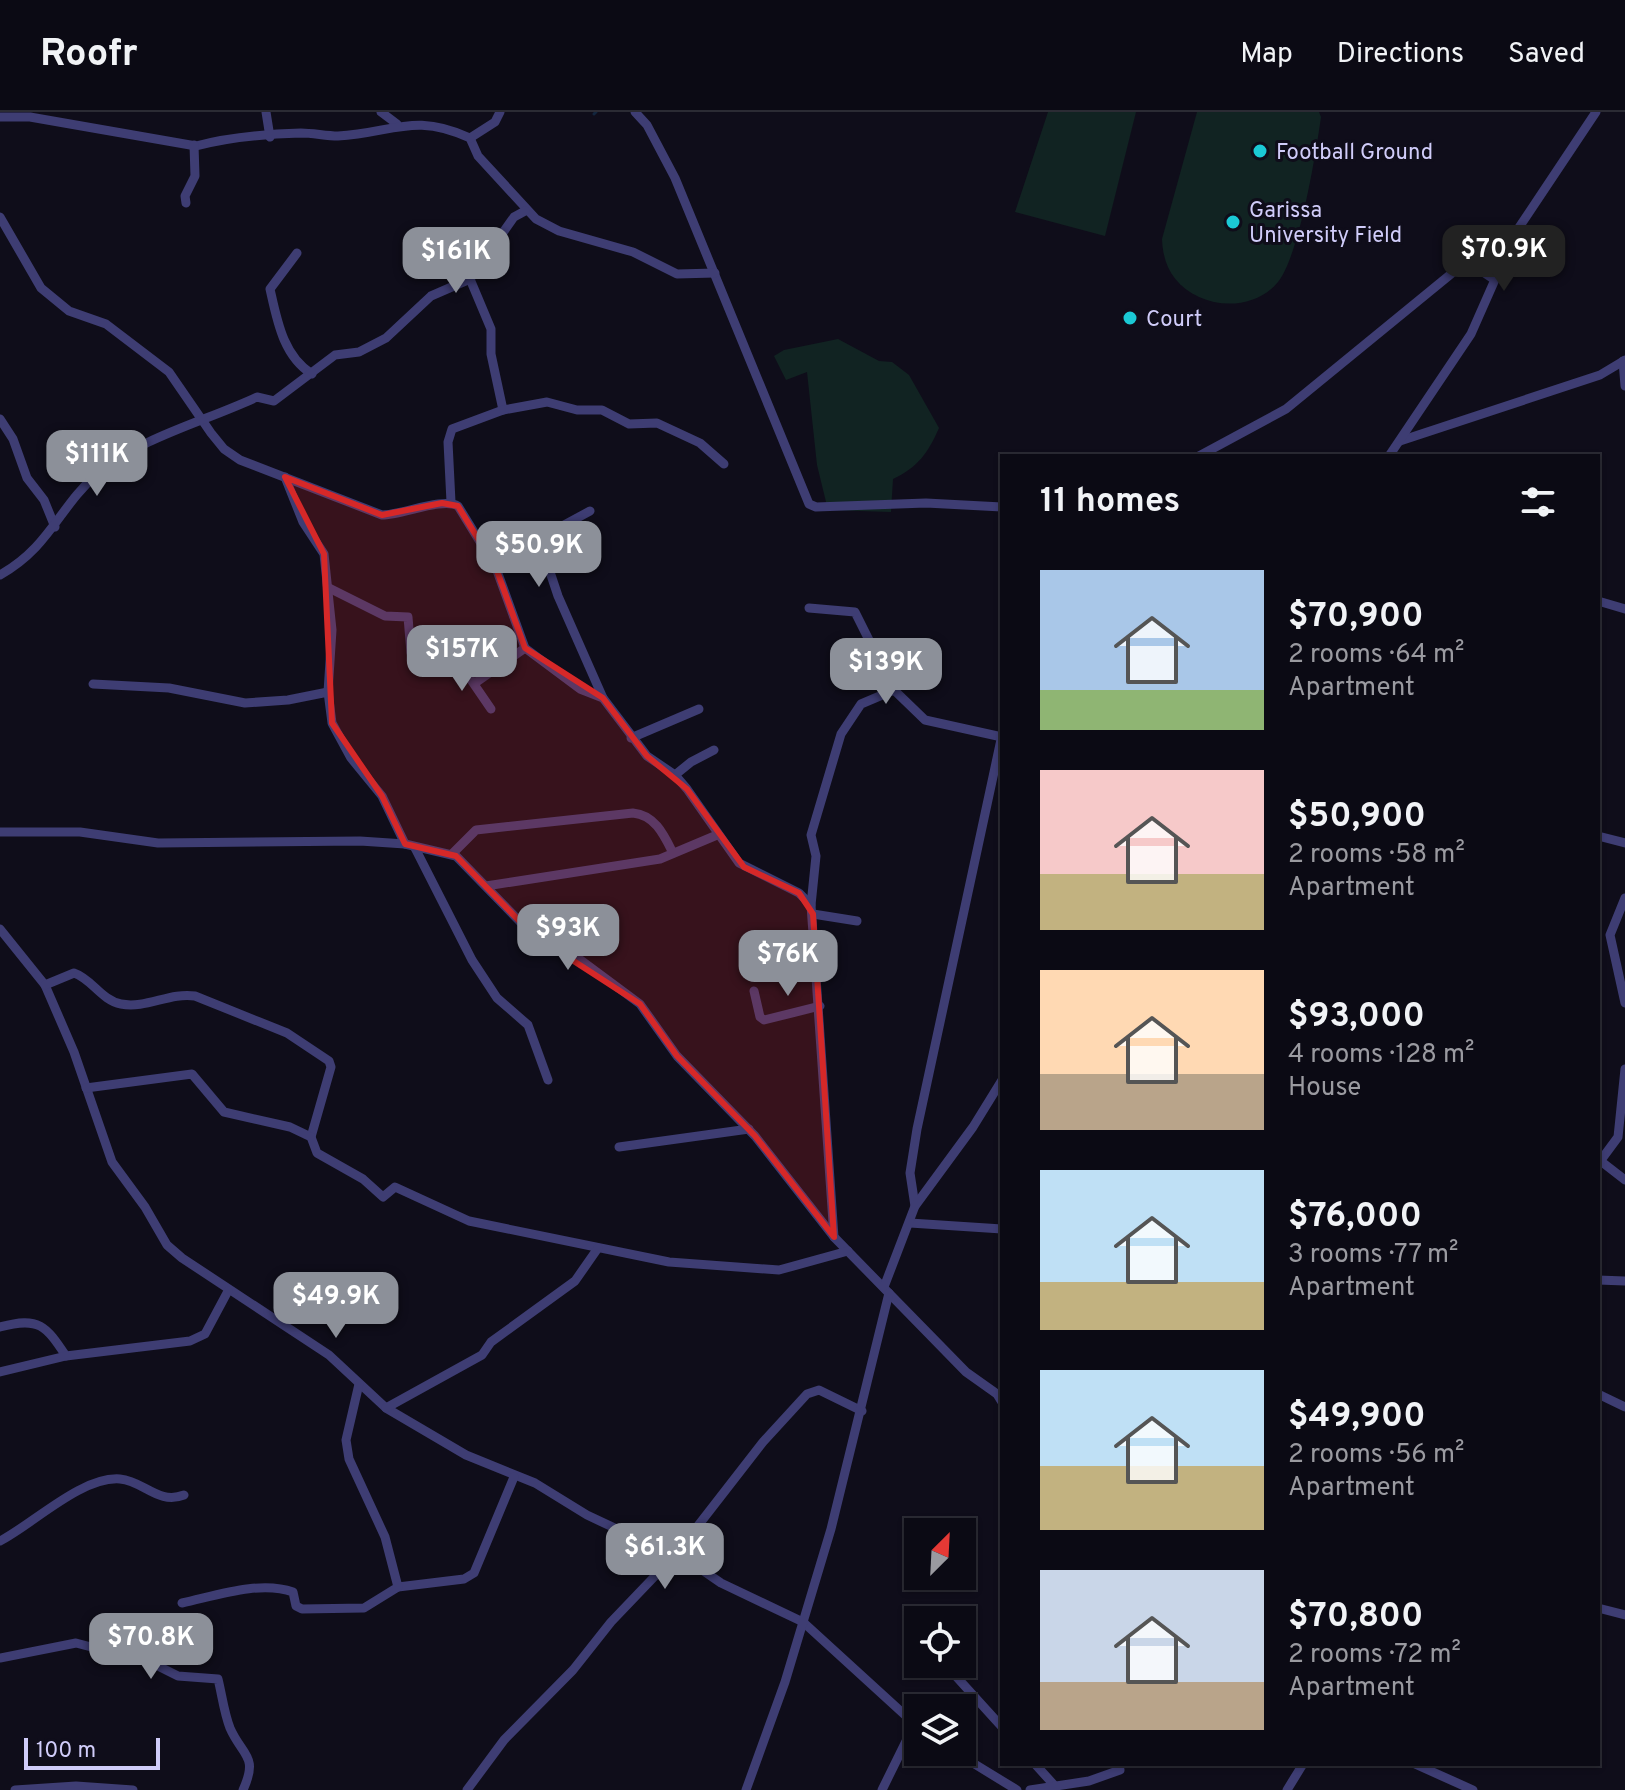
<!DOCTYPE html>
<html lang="en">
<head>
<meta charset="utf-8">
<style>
	:root { --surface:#0b0a14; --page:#191822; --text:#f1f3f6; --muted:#9a9aa0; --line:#2b2b34; --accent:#8c9099 }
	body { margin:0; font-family:Overpass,sans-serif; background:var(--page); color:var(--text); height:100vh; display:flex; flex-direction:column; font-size:30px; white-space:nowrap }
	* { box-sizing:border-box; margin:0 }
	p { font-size:26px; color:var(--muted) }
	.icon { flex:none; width:44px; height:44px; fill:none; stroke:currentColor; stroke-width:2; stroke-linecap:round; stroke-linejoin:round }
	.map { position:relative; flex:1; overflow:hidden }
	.sheet { position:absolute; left:1000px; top:342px; width:600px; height:1312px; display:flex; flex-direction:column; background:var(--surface); border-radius:0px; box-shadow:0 2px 6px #0004,0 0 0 2px var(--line) }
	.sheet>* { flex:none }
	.needle { width:52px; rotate:24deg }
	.fabs { position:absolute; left:904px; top:1406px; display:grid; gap:16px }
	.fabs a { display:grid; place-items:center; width:72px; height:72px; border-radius:0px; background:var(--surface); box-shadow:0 2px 6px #0004,0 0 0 2px var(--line); font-size:40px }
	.scale { position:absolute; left:24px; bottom:20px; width:136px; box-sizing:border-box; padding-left:8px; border:4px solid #d0ccf9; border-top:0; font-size:22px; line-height:28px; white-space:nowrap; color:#d0ccf9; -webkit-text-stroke:6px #0f0d1a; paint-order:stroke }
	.price { position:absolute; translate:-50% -68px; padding:0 18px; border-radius:16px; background:var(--accent); color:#fff; font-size:26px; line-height:52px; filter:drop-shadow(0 2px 4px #0008) }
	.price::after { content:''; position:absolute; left:50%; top:48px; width:24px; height:18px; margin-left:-12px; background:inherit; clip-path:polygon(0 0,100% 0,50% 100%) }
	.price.active { background:#222; color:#fff }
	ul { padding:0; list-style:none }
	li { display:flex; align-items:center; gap:24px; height:200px; padding:0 40px }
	li span { display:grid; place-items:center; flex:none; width:224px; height:160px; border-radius:0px; color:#555 }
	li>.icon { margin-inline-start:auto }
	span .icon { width:96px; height:96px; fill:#fffc; stroke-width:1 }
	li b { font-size:34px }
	h2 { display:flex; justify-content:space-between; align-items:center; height:96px; padding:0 40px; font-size:34px }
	header { display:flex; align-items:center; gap:48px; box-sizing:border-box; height:112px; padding:0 40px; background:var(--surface); border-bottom:2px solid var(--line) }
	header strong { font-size:38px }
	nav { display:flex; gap:44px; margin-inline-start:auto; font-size:28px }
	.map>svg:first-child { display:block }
</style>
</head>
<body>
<header>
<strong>Roofr</strong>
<nav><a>Map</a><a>Directions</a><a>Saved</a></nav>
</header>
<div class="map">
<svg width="1625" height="1678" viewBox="0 0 1625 1678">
	<rect width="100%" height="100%" fill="#0f0d1a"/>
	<!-- green -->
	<g fill="#112322">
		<polygon points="1048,0 1136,0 1105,124 1015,100"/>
		<path d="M1197 0H1319L1321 5C1316 41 1299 144 1278 170 1259 193 1225 197 1199 185 1174 173 1163 154 1162 127Z"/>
		<path d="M838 227 879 249 892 250 909 263 939 316C928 341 918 355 893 367L891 400 828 398 817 353 807 260 786 268 774 244 784 238Z"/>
	</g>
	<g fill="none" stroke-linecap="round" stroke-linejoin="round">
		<!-- stream -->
		<polyline stroke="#12253d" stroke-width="3" points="594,2 596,0"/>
		<!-- street -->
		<g stroke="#3e3d73" stroke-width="9">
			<polyline points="266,0 270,25"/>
			<polyline points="381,0 397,12"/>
			<polyline points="635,0 647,13 675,66 809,392 816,395 926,391 1002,395"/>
			<path d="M0 5H30L196 34C229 25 267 22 301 21 313 21 326 24 338 24 393 21 414 0 470 26L478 44 536 107 559 119 633 140 677 162 715 161"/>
			<polyline points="470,26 495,10 500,0"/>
			<polyline points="186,91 185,84 195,64 194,33"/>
			<path d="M0 105 41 176 69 199 106 212 169 260 211 321 224 337 240 348 382 403C402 403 443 385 458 394L496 456 525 536 580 577 603 586 647 644 675 663 687 677 739 751 799 781 811 793 834 1125"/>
			<path d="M297 141 270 177C277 208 283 244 312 262"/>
			<polyline points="1623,249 1625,274"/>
			<polyline points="503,298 491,242 491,217 470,167 514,105 525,99"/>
			<polyline points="0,307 13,327 27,366 44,388 55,415"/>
			<polyline points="1400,329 1600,263 1625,248"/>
			<polyline points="1199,344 1286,297 1462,153 1468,150 1492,166"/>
			<polyline points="1389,344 1471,222 1516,120 1596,0"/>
			<polyline points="285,365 303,410 324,442 332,518 328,580 332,611 351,646 382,684 405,732"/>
			<polyline points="451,390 448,330 452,317 503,298 547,290 577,298 602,298 629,312 657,311 700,331 724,352"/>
			<polyline points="590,399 542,425 540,430 558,484 603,586"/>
			<path d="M0 463C50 435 59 395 97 362 141 325 206 309 257 285L274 289 335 243 359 240 386 226 431 184 470 167"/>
			<polyline points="329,476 385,504 408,505 411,541"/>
			<polyline points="1598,489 1625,497"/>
			<polyline points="809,496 855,500 894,578 925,608 1002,625"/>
			<polyline points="444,550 467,562 491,597"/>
			<polyline points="475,571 525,536"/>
			<polyline points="93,572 169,576 245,591 288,588 328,580"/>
			<polyline points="631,626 699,597"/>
			<polyline points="675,663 691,650 714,638"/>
			<polyline points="0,720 80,720 158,731 360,729 405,732 456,744 532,822 574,843 640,892 677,944 755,1024 834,1125 966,1260 997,1282 1002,1290"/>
			<polyline points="1598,724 1625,731"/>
			<polyline points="415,736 472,848 497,886 528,913 548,968"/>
			<path d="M452 742 476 718 633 701C655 703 664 723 673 741"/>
			<polyline points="486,774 660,747 717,723"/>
			<polyline points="1625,786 1610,823 1625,891"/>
			<polyline points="811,793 816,744 811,723 841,622 861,592 894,578"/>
			<polyline points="813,802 857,809"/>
			<polyline points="0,817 45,873 74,940 112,1050 145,1095 167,1133 182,1146 329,1243 386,1296 466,1343 535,1371 587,1403 621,1419 666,1433 721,1471 803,1510 918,1615"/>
			<path d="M45 873 74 861C92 867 101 888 121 892 146 897 170 880 195 884L287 921 329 949 331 955 311 1025"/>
			<polyline points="754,879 760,905 764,908 820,894"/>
			<polyline points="86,976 192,962 224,1000 290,1015 311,1025 317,1041 363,1067 383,1085 395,1075 469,1109 669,1150 779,1158 848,1139"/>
			<polyline points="619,1035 749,1017"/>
			<polyline points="1598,1047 1625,1068"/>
			<polyline points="1601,1048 1618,1025 1625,957"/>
			<polyline points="915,1094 910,1061 917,1017 1002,623"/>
			<polyline points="910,1111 1002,1117"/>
			<polyline points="1598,1168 1625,1169"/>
			<polyline points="884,1175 915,1094 973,1015 1002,968"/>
			<path d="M0 1215C39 1204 46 1214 66 1244"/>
			<polyline points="0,1260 66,1244 190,1229 205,1222 228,1179"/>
			<polyline points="1598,1282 1625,1295"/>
			<polyline points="386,1296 482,1243 491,1230 575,1169 598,1136"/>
			<path d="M0 1429C33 1412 82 1364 120 1367 144 1369 158 1393 184 1383"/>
			<polyline points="398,1475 464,1467 474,1461 514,1365"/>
			<path d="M182 1491C215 1484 260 1468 293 1480L296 1494 302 1497 364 1496 398 1475 385 1425 349 1347 346 1328 359 1272"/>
			<polyline points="1598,1496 1625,1503"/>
			<path d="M0 1546 76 1531 152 1551 178 1564 218 1567C222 1583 224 1601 230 1616 242 1644 259 1643 243 1678"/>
			<polyline points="953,1561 1002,1615"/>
			<polyline points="955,1640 1017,1678"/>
			<polyline points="1035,1652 1054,1673"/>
			<polyline points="1415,1652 1473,1678"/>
			<polyline points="15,1678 76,1674 133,1678"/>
			<polyline points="467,1678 504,1628 573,1558 611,1510 676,1442 763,1330 807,1282 819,1278 862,1299"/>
			<polyline points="746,1678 785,1570 831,1417 889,1181"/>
			<polyline points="882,1678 914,1613"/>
			<polyline points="1030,1678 1089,1669 1120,1658 1119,1652"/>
			<polyline points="1287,1678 1303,1652"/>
		</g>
	</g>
	<!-- marked area -->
	<path fill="#d62828" fill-opacity="0.2" stroke="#d62828" stroke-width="6" stroke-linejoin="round" d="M285 365 382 403 442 391 458 394 496 456 525 536 603 586 647 644 687 677 744 755 799 781 813 802 834 1125 755 1024 677 944 640 892 532 822 456 744 405 732 382 684 332 611 324 442Z"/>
	<!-- markers -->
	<g fill="#1bc9d5" stroke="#0f0d1a" stroke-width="3">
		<circle cx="1260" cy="39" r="8"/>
		<circle cx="1233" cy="110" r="8"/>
		<circle cx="1130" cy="206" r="8"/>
	</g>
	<g text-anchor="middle" stroke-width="6" stroke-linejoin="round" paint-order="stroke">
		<!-- poi labels -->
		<g font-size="22" fill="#d0ccf9" stroke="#0f0d1a" text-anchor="start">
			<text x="1276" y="47">Football Ground</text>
			<text x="1249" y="105">Garissa<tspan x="1249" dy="25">University Field</tspan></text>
			<text x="1146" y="214">Court</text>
		</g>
	</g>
</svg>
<div class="fabs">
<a><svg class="needle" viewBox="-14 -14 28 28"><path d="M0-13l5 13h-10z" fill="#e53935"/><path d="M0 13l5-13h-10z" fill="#9a9aa0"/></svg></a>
<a><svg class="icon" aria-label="locate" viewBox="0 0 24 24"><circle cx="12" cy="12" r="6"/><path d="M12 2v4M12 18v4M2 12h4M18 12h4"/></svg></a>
<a><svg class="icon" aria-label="layers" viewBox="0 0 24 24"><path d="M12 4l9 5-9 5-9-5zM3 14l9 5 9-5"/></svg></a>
</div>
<div class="scale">100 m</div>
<b class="price active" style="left:1504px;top:181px">$70.9K</b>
<b class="price" style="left:456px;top:183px">$161K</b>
<b class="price" style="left:97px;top:386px">$111K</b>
<b class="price" style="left:539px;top:477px">$50.9K</b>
<b class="price" style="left:462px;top:581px">$157K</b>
<b class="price" style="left:886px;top:594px">$139K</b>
<b class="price" style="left:568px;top:860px">$93K</b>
<b class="price" style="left:788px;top:886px">$76K</b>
<b class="price" style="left:336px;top:1228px">$49.9K</b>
<b class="price" style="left:665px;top:1479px">$61.3K</b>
<b class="price" style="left:151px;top:1569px">$70.8K</b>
<section class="sheet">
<h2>11 homes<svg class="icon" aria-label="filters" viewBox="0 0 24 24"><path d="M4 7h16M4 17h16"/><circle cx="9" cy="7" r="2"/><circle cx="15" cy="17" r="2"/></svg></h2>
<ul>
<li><span style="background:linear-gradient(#a9c7e8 75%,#8fb573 0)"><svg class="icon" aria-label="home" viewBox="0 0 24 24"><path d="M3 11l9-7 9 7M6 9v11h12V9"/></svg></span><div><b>$70,900</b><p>2 rooms · 64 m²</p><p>Apartment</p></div></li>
<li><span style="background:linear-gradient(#f6c9c9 65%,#c2b280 0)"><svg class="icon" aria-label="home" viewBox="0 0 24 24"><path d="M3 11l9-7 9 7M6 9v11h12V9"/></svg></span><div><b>$50,900</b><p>2 rooms · 58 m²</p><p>Apartment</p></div></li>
<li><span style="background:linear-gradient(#ffd9b3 65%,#b9a48a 0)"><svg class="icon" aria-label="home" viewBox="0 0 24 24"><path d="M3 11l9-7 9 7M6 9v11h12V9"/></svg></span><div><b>$93,000</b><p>4 rooms · 128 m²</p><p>House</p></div></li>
<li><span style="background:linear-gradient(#bfe0f5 70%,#c2b280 0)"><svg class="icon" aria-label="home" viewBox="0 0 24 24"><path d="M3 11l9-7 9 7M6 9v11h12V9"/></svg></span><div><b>$76,000</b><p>3 rooms · 77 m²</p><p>Apartment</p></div></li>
<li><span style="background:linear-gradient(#bfe0f5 60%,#c2b280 0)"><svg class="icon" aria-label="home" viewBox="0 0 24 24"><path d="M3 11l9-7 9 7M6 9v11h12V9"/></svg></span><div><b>$49,900</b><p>2 rooms · 56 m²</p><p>Apartment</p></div></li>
<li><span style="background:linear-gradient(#c9d6e8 70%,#b9a48a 0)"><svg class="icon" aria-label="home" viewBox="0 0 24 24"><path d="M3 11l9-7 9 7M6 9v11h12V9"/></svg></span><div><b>$70,800</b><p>2 rooms · 72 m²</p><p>Apartment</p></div></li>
</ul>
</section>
</div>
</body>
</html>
